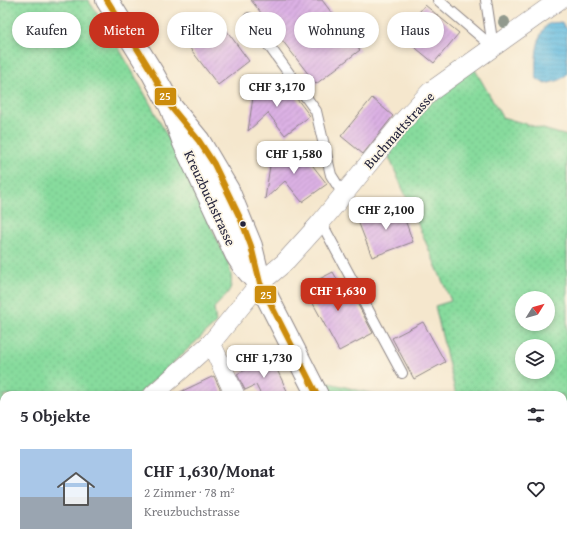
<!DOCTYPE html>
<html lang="de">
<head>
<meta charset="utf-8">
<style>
	:root { --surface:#fff; --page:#f2f2f3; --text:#2b2b33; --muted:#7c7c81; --accent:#c8321e }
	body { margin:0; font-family:"Gentium Book Plus",serif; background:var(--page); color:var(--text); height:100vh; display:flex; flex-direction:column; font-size:15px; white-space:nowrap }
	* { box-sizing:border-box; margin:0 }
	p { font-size:13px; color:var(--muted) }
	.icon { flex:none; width:22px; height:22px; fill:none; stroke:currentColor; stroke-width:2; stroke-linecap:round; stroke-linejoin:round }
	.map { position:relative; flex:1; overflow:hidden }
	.sheet { position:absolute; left:0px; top:391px; width:567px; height:156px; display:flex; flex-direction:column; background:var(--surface); border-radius:12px 12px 0 0; box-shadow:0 2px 6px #0003 }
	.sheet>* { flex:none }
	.banner { position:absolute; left:12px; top:12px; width:543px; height:36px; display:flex; gap:8px }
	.needle { width:26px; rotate:53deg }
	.buttons { position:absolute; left:515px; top:291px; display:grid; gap:8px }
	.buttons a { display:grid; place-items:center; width:40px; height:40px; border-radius:50%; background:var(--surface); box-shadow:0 2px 6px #0003; font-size:20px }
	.price { position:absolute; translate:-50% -34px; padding:0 9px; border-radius:8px; background:#fff; color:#222; font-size:13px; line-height:26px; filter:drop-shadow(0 1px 2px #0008) }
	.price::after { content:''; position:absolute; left:50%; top:24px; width:12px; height:9px; margin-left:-6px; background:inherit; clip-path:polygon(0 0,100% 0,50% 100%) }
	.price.on { background:var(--accent); color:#fff }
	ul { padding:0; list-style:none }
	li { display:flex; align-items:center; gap:12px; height:100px; padding:0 20px }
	li span { display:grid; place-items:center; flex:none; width:112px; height:80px; border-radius:0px; color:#555 }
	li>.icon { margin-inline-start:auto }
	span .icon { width:48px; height:48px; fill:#fffc; stroke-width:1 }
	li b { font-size:17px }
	h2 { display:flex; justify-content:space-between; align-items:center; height:48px; padding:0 20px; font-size:17px }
	.chip { padding:0 14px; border-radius:18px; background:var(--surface); box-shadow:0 2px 6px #0003; font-size:14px; line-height:36px }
	.chip.on { background:var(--accent); color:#fff }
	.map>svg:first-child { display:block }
</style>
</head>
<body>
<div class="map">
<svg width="567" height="547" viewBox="0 0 567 547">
	<defs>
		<pattern id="grass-dots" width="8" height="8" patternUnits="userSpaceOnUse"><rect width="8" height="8" fill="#87db9d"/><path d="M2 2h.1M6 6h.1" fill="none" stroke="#74bc88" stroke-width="1.8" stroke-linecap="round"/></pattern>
		<pattern id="water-rules" width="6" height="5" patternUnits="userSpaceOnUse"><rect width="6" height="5" fill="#62bbe0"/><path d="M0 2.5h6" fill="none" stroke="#55a0c1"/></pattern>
		<pattern id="building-hatch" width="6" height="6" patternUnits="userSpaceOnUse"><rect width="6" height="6" fill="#dcb1e4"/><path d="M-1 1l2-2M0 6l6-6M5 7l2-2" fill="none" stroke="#bc98c4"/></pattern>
	</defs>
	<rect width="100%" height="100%" fill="#fcf5e5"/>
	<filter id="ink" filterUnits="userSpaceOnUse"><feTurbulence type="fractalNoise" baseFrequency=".025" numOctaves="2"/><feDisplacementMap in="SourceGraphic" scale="8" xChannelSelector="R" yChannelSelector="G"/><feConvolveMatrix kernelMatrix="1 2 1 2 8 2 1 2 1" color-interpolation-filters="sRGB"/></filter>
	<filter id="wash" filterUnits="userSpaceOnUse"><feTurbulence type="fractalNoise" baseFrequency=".012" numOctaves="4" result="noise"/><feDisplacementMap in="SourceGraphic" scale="16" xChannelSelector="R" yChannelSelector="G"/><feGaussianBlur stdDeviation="0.9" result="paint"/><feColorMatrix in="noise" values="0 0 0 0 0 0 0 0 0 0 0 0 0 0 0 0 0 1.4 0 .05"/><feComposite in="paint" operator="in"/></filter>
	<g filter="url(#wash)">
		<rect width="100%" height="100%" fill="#f5e7cd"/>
		<!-- grass -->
		<g fill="url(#grass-dots)" stroke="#547e6c" fill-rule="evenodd">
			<path d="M0 0H88C144 83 187 174 229 265 235 290 230 290 214 308L216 323 138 395H4V520L0 526Z"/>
			<path d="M474 68 502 117 567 136V487L563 488V395H456L435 306 451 301 386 150 410 120ZM522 298H548V324H522ZM522 346H548V372H522Z"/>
			<polygon points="326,382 377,395 332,395"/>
		</g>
		<!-- water -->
		<path fill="url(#water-rules)" stroke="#426e8e" d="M561 22 567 29V74L560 80 545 84 537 79C534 67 536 31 549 24 552 22 557 23 561 22Z"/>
		<g id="blocks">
			<!-- building -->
			<g fill="url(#building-hatch)">
				<polygon points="251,0 322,0 360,50 316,84"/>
				<polygon points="425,5 459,33 434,63 400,35"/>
				<polygon points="221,23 249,61 218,85 189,47"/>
				<polygon points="255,84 293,90 298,97 297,99 310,116 285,135 268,113 248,131"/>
				<polygon points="372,98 393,116 363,154 341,136"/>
				<polygon points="272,152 306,157 327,184 302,202 285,181 265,199"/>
				<polygon points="400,206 413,242 372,257 358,221"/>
				<polygon points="333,272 351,304 356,301 373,333 339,351 304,287"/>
				<polygon points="423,322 445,362 414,379 392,338"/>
				<polygon points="271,357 289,395 261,395 256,385 245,390 237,374"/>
				<polygon points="214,376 223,395 174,395"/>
			</g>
		</g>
	</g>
	<g filter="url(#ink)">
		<use href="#blocks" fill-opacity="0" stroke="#8c8484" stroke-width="1"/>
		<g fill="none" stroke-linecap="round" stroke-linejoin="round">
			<!-- service casing -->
			<g stroke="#8c8484" stroke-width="12">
				<g id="service">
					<polyline points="438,0 493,47"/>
					<polyline points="486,0 493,47"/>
					<polyline points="249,18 316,111 331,175 343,194"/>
					<polyline points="321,222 402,373"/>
					<polyline points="563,537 567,536"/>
					<polyline points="499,547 500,543"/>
				</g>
			</g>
			<!-- minor casing -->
			<g stroke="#8c8484" stroke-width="20">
				<g id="minor">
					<polyline points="211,343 235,395"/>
					<polyline points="153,395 211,343 260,283 284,263 321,222 404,120 430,92 559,0"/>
					<polyline points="0,542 4,536"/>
				</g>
			</g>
			<!-- tertiary casing -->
			<g stroke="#8c8484" stroke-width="24">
				<g id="tertiary">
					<polyline points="107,0 153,74 171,107 184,143 236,254 243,265 255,279"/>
					<polyline points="171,107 199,141 228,190 251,246 260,283 317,395"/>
					<polyline points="393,543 395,547"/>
				</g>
			</g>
			<!-- path -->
			<polyline stroke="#8c8484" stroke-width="2.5" stroke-dasharray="1 3" stroke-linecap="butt" points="0,499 4,500"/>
			<!-- service -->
			<use href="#service" stroke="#fff" stroke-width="10"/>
			<!-- minor -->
			<use href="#minor" stroke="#fff" stroke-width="19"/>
			<!-- tertiary -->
			<use href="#tertiary" stroke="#fff" stroke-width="22"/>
			<!-- bus-1 casing -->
			<g stroke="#fcf5e5" stroke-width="9">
				<polyline id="bus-1" points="107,0 153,74 171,107 199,141 214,164 242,222 251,246 260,283 317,395"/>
			</g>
			<!-- bus-1 -->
			<use href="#bus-1" stroke="#cc8c0c" stroke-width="6"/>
		</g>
		<!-- trees -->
		<circle fill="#91998d" cx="504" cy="22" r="6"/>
	</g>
	<!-- markers -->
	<circle fill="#22223b" stroke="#fcf5e5" stroke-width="1.5" cx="243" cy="224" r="3.5"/>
	<g text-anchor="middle" stroke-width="3.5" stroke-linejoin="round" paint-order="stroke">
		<!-- street labels -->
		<g font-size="14" fill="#22223b" stroke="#fcf5e5">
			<text transform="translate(399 130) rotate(-48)" y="5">Buchmattstrasse</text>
			<text transform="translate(210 198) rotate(65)" y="5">Kreuzbuchstrasse</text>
		</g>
	</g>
	<g stroke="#fcf5e5" stroke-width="1.5">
		<rect x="154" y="87" width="23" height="19" rx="4" fill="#cc8c0c"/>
		<rect x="254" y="285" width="23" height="19" rx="4" fill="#cc8c0c"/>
	</g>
	<g font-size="11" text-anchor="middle" font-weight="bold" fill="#fff">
		<text x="165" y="100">25</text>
		<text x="266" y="299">25</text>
	</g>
</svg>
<div class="buttons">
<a><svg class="needle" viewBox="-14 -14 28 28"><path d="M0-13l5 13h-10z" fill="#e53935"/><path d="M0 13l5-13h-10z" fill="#7c7c81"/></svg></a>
<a><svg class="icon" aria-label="layers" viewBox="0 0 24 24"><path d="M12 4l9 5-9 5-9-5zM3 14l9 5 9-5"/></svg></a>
</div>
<b class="price" style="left:277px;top:108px">CHF 3,170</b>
<b class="price" style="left:294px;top:175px">CHF 1,580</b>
<b class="price" style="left:386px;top:231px">CHF 2,100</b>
<b class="price on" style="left:338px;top:312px">CHF 1,630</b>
<b class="price" style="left:264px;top:379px">CHF 1,730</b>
<div class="banner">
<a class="chip">Kaufen</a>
<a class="chip on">Mieten</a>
<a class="chip">Filter</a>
<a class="chip">Neu</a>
<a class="chip">Wohnung</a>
<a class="chip">Haus</a>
</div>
<section class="sheet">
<h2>5 Objekte<svg class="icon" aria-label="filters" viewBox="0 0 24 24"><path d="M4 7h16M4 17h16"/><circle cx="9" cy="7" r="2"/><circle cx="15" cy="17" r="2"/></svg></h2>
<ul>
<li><span style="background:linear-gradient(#a9c7e8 60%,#9aa5b1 0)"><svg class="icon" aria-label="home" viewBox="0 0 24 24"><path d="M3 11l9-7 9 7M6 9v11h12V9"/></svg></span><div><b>CHF 1,630/Monat</b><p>2 Zimmer · 78 m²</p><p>Kreuzbuchstrasse</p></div><svg class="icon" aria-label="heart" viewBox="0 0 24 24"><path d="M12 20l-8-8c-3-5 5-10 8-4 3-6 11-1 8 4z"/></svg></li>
</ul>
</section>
</div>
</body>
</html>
